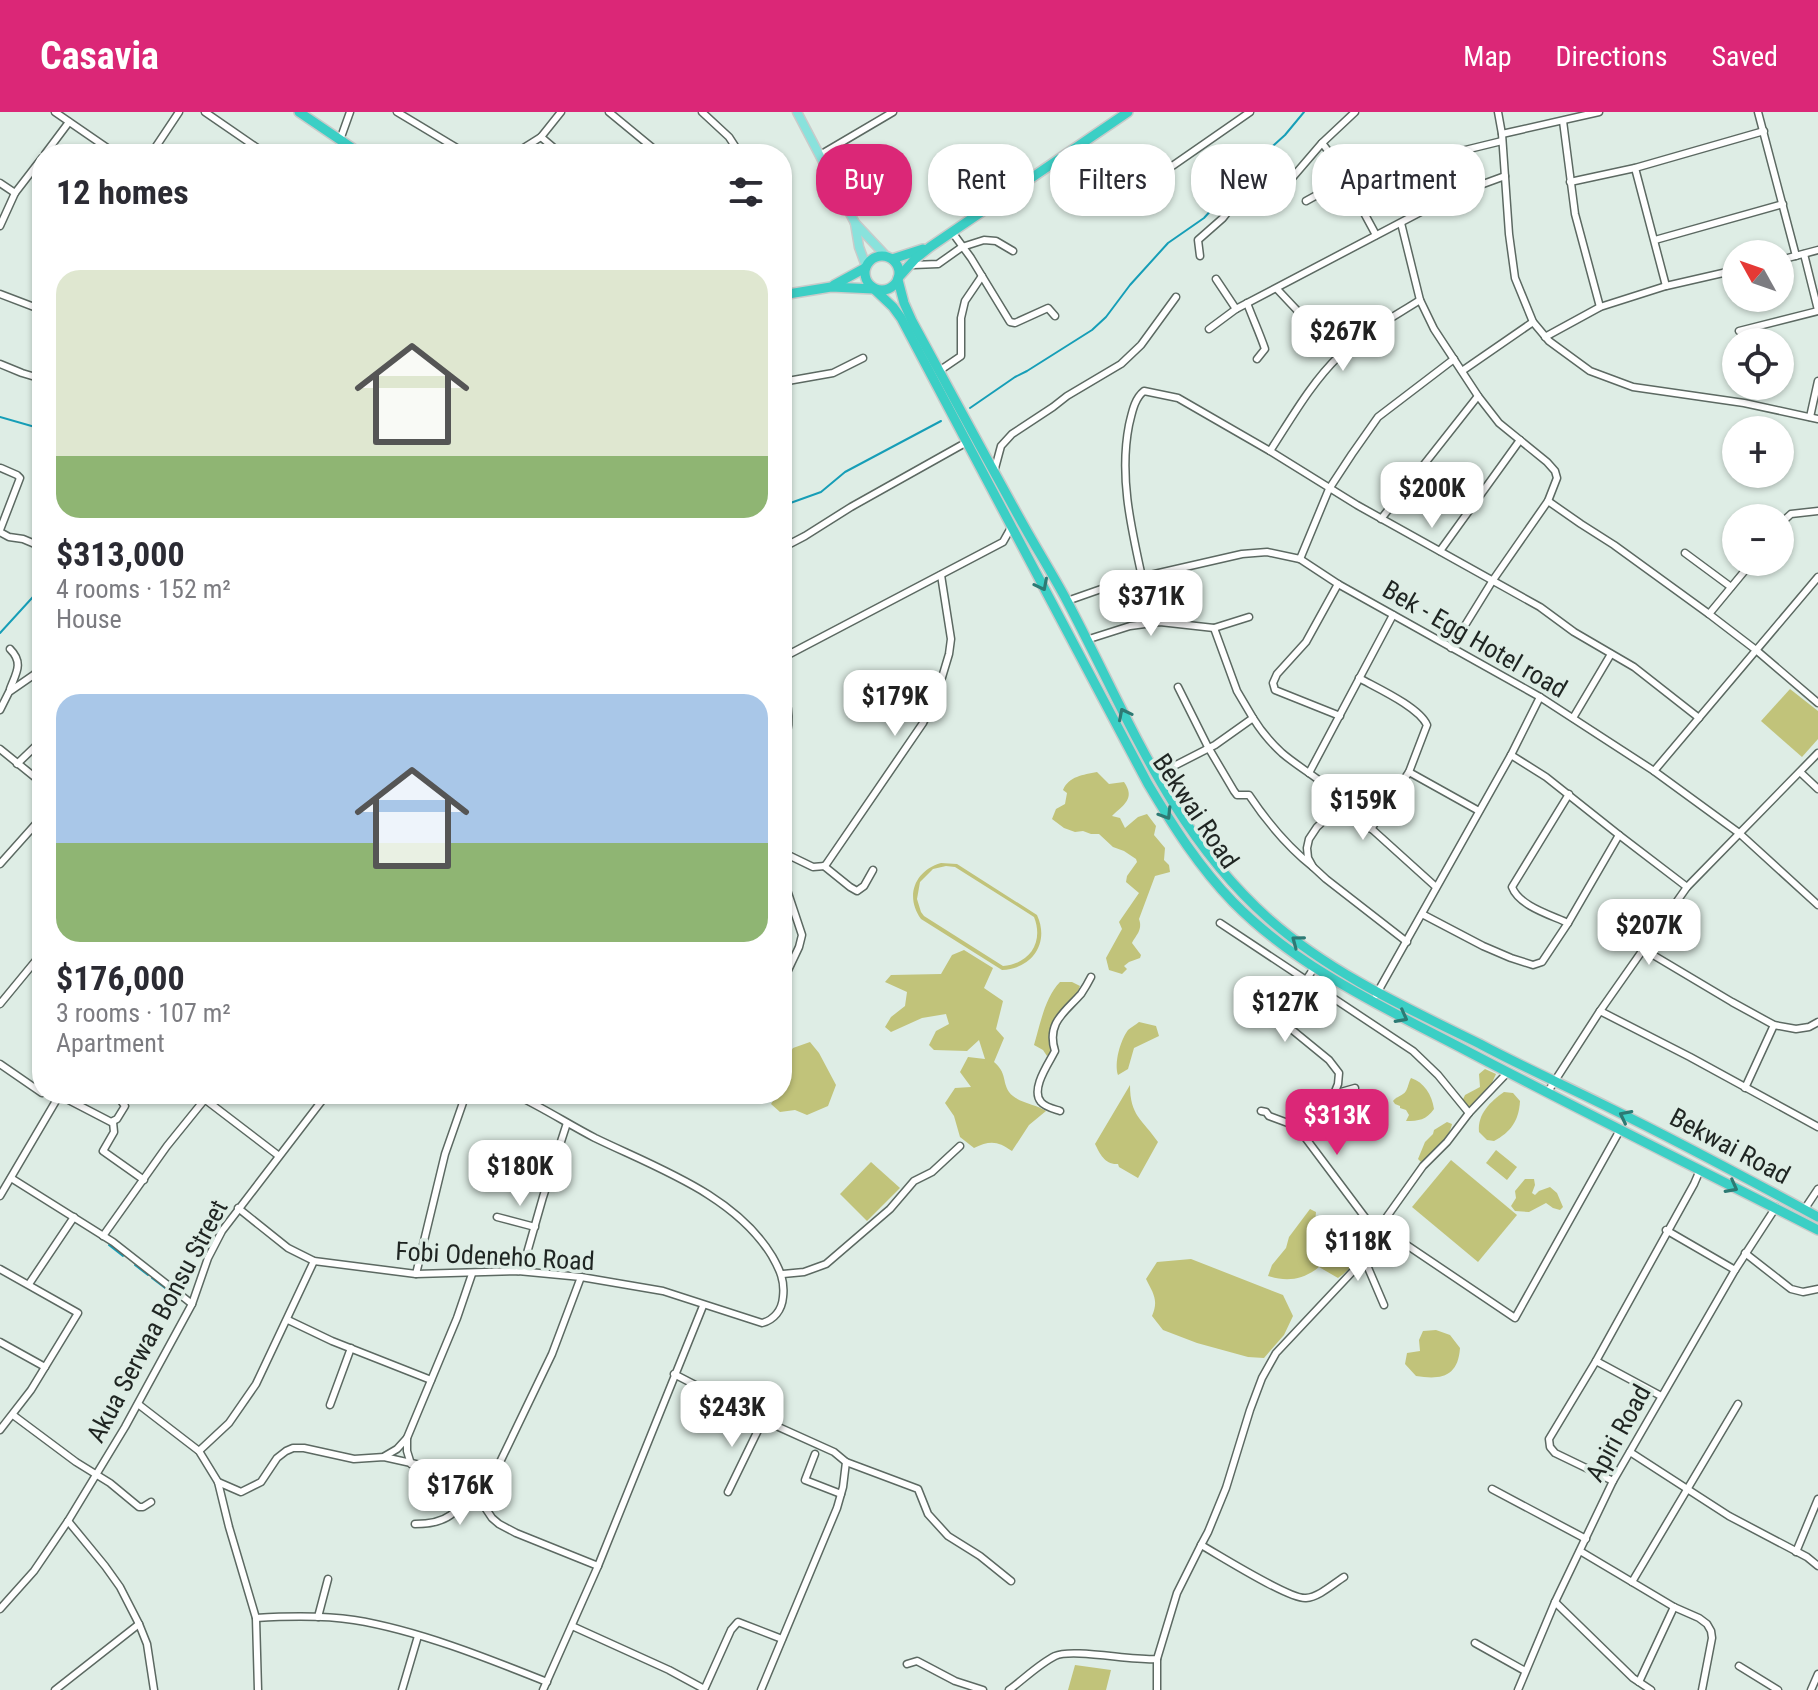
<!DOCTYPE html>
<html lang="en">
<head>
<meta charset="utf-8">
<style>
	:root { --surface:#fff; --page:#f2f2f3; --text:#2b2b33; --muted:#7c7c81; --accent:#db2777 }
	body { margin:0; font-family:"Roboto Condensed",sans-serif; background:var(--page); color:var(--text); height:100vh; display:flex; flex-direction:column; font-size:30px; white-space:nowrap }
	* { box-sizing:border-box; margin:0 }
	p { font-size:26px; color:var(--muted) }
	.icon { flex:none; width:44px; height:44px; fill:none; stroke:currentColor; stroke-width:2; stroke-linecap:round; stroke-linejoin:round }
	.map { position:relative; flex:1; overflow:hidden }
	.sheet { position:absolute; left:32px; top:32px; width:760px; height:960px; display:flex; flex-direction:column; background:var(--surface); border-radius:32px; box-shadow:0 2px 6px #0004 }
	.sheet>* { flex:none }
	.banner { position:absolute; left:816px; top:32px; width:760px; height:72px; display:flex; gap:16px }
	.needle { width:52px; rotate:310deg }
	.tools { position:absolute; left:1722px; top:128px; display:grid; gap:16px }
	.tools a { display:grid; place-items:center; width:72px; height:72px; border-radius:50%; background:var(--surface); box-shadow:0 2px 6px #0004; font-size:40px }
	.price { position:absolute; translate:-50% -68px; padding:0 18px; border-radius:16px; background:#fff; color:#222; font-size:26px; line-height:52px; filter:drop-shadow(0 2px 4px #0008) }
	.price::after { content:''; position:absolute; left:50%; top:48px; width:24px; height:18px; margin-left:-12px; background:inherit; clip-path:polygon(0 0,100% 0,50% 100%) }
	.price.current { background:var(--accent); color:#fff }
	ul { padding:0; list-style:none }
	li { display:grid; align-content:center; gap:16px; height:424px; padding:0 24px }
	li span { display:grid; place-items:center; height:248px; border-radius:24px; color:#555 }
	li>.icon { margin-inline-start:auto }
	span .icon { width:144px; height:144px; fill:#fffc; stroke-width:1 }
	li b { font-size:34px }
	h2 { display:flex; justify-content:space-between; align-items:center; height:96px; padding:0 24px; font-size:34px }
	.tag { padding:0 28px; border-radius:32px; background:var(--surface); box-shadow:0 2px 6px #0004; font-size:28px; line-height:72px }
	.tag.current { background:var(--accent); color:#fff }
	header { display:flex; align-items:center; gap:48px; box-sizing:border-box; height:112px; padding:0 40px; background:var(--accent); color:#fff }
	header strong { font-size:38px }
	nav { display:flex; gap:44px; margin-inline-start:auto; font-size:28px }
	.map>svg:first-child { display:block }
</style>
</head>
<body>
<header>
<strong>Casavia</strong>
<nav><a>Map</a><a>Directions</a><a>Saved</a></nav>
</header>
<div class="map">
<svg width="1818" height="1578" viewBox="0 0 1818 1578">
	<rect width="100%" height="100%" fill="#deede5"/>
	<!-- green -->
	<g fill="#c1c37a" fill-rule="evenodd">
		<polygon points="1790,577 1818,599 1818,627 1802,645 1761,609"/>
		<path d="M1097 660 1109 672 1124 670C1136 687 1123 693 1112 704L1120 706 1125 716 1138 705 1147 702 1156 714 1154 723 1165 736 1164 748 1169 753 1170 760 1155 764 1139 807C1143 818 1136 823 1132 831L1141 843 1140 846 1129 850 1124 854 1127 857 1122 862 1109 858 1106 846 1122 817 1119 810 1139 781 1126 770 1127 764 1137 750 1136 747 1124 739 1113 735 1099 722H1091L1083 719 1075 720 1064 716 1052 707 1056 697 1065 692 1067 681 1063 678C1069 664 1083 663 1097 660Z"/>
		<path d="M941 751 957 752 1037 803C1050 831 1032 857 1002 858L921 807C905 785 914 759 941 751ZM946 754 955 755 1034 805C1044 830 1030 852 1003 854L924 804 921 800 917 787 920 770 933 757Z"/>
		<path d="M964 838 993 856 984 876 1003 889 996 917 1004 926 994 950C1007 961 1002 969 1009 980 1017 991 1036 992 1046 999L1029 1013 1012 1039C998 1029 990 1028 974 1036L960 1025 954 1004 945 991 955 976 971 975 960 960 968 945 985 947 979 928 967 939 934 938 929 933 936 919 949 912 946 902 922 906 891 920 885 915 891 905 905 894 907 880 885 870 891 863 941 862 952 843Z"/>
		<polygon points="1291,866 1271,897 1264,867"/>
		<path d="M1060 870H1072L1080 874C1072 899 1042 907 1052 939L1047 944 1043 938 1034 933C1040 913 1045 885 1060 870Z"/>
		<polygon points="1314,880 1319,880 1331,890 1315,910 1305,904 1305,892"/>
		<path d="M1139 910 1156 914 1159 924 1134 936 1128 957 1118 963C1114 951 1120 929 1128 918 1131 915 1136 913 1139 910Z"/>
		<polygon points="810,930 819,941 836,973 828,994 807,1003 795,998 780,1000 771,992 777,982 782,982 782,973 788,963 783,952 793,936"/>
		<polygon points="1485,957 1496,962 1491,973 1471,994 1460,994 1465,983 1480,975 1479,962"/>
		<path d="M1411 966C1424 970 1432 983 1434 997 1426 1008 1419 1009 1406 1009L1409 1003 1406 998 1400 996V994L1395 992 1393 989C1396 985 1399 985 1403 982 1408 979 1408 971 1411 966Z"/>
		<path d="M1130 973C1130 1004 1142 1007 1158 1030L1138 1066 1119 1055 1118 1052C1105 1053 1100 1042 1095 1032Z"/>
		<path d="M1504 980 1513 981 1520 989C1519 1008 1511 1020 1494 1029L1487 1028 1479 1020C1477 1002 1491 989 1504 980Z"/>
		<path d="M1447 1010 1452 1012C1449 1027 1434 1041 1421 1050L1418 1047 1425 1030 1433 1022 1434 1018Z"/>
		<polygon points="1496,1038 1517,1055 1507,1068 1486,1051"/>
		<polygon points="1451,1048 1517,1103 1478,1150 1412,1095"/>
		<polygon points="871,1050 900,1076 867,1109 840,1082"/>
		<polygon points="1525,1067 1534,1067 1535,1073 1532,1081 1535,1083 1539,1079 1550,1075 1557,1081 1563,1095 1560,1098 1553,1096 1546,1091 1529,1100 1515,1099 1511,1094 1516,1086 1515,1079"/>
		<path d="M1310 1097 1316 1100 1315 1111 1323 1119 1330 1122 1342 1125 1364 1117 1369 1127C1360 1142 1353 1156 1338 1166L1319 1155C1303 1168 1287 1170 1268 1164L1272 1153 1286 1136 1289 1125Z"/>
		<path d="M1191 1147 1283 1183 1293 1204 1284 1223 1264 1246 1248 1245 1197 1231 1163 1218 1152 1204C1159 1188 1153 1181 1146 1167L1157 1150Z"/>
		<path d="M1436 1218 1450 1223 1460 1236C1458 1265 1441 1268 1416 1264L1405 1252 1407 1241 1420 1239 1419 1228 1423 1219Z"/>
		<polygon points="1075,1553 1111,1558 1106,1578 1068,1578"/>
	</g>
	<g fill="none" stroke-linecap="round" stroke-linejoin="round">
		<!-- stream -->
		<g stroke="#169eb7" stroke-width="2">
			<polyline points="970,296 1015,265 1027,259 1092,218 1106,205 1130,173 1168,131 1204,106 1253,52 1285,23 1304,0"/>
			<polyline points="0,305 42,317"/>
			<polyline points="782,394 821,380 845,360 941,309"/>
			<polyline points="0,521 42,475"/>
			<polyline points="109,1133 123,1144"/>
			<polyline points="135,1153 148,1163"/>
			<polyline points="152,1166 177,1185"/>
		</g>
		<!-- minor casing -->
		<g stroke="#5c6962" stroke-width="9">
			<g id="minor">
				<polyline points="55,0 116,42"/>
				<polyline points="205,0 266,42"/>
				<polyline points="397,0 467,42"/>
				<polyline points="609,0 660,42"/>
				<polyline points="702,0 729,25 740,42"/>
				<polyline points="1498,0 1502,22 1509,122 1515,166 1533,210 1549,229 1590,259 1633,275 1744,291 1818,307"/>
				<polyline points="1758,0 1796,144"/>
				<polyline points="1563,9 1575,102 1600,195"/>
				<polyline points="1502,22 1599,0"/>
				<polyline points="541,25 561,42"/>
				<polyline points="340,28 350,0"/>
				<polyline points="1322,31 1336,49 1376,123"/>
				<polyline points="45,42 69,10"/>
				<polyline points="151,42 179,0"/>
				<polyline points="514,42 541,25 561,0"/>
				<polyline points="820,43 893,0"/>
				<polyline points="1414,55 1457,40 1502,29"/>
				<polyline points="1635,56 1666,174"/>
				<polyline points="1155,66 1250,0"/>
				<polyline points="1570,70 1635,56 1764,19"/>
				<polyline points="0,71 15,81"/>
				<polyline points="1306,89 1346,67"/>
				<polyline points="1401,111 1420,188 1434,217 1478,284 1499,311 1547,350 1555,359 1557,366 1548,389 1493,468 1451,536"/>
				<polyline points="0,114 15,81 42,46"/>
				<polyline points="952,120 971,146 1010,210 1015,211 1048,196 1055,204"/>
				<polyline points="1655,128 1783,92"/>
				<polyline points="1804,142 1818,198"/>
				<polyline points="1200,144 1198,128 1223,106 1233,93 1246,86 1261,84 1292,66 1322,31 1355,0"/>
				<polyline points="1780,148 1818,138"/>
				<polyline points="913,153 938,152 962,135 984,128 996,129 1013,139"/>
				<polyline points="1216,167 1236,197"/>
				<polyline points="1277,177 1339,243"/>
				<polyline points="0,182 42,198"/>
				<path d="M1247 191C1253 207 1260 222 1265 237L1257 247"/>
				<polyline points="1209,217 1236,197 1453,83 1505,64"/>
				<polyline points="1739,219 1818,199"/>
				<polyline points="1545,225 1600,195 1666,174 1736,158"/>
				<polyline points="0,252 22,261 42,267"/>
				<polyline points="939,259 961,244 961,206 965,189 982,164"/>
				<polyline points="1462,259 1533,210"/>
				<polyline points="782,270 833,261 863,246"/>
				<polyline points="1810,305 1818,269"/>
				<path d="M1270 339C1291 307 1311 271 1339 244 1360 223 1395 204 1420 188"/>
				<polyline points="994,360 1001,334 1012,322 1053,295 1067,284 1121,252 1141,233 1176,185"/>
				<polyline points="1548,389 1581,412 1614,433 1709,502 1756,538 1818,591"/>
				<polyline points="1381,407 1478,284"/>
				<polyline points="1780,412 1791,402 1818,399"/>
				<polyline points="0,418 20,366 17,363 1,356"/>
				<polyline points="0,420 9,425 23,427 42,435"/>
				<polyline points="782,436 805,424 851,395 967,330"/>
				<polyline points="1440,439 1520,328"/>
				<polyline points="1685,441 1731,475"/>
				<polyline points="1300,447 1329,377 1352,342 1378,305 1454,247"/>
				<path d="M1142 465C1131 415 1119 364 1129 313 1132 301 1134 287 1144 279L1178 286 1270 339 1357 393 1540 495 1574 520 1634 555 1699 606"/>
				<polyline points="1338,472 1306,530 1277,562 1273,571 1275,578 1340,604"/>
				<polyline points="1067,489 1124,469 1242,442 1267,440 1300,447 1338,472 1540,585 1654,659 1739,721 1818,793"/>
				<polyline points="1709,502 1752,450"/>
				<polyline points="1214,516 1237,579 1253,606"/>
				<polyline points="1086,528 1130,514 1160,510 1214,516 1249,505"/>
				<polyline points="782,546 1003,430 1012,414"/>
				<path d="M1359 566C1377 576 1419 595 1427 613L1409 660 1371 717"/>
				<path d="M782 573C789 592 792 617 782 634"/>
				<path d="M1178 575 1208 635 1234 679 1237 683H1249C1267 710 1288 735 1313 755"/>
				<path d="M10 577C16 561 24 551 10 537"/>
				<polyline points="0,598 9,580 35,562 40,552"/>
				<polyline points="1573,606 1611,542"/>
				<polyline points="0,637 42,671"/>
				<polyline points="1511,643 1546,665 1619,723 1687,775"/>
				<polyline points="17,652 42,628"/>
				<polyline points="1654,659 1818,465"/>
				<polyline points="1409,660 1479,699"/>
				<polyline points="1800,660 1818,677"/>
				<polyline points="1309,661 1393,503"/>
				<path d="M1169 686 1181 677 1170 656 1215 633 1253 606C1261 619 1271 631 1282 641 1303 659 1326 669 1343 691L1436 775"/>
				<polyline points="1343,691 1317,715 1309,727 1307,736 1308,746 1313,755 1326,767 1407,830"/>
				<polyline points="782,740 813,755 825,754 923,611 937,582 949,542 951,527 941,463"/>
				<polyline points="0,752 42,705"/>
				<polyline points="824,754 850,775 857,779 864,774 873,758"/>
				<polyline points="1422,802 1483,834 1511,846 1533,853 1542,850 1568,811 1619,723"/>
				<polyline points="1220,811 1413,939 1438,963 1469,1001"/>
				<path d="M1568 811C1551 803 1519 794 1512 775L1569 682"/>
				<polyline points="1643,837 1732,890 1774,913 1796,917 1809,915 1818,910"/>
				<path d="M1314 856 1306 868 1307 873C1300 884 1286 899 1285 912L1329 948 1339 961 1338 972 1334 982 1304 1022V1024L1376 1120"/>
				<polyline points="782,871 799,835 802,823 784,769 785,742"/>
				<polyline points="1376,883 1511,643 1540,585"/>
				<polyline points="0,892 42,841"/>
				<path d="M1295 892C1307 890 1320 874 1327 864"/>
				<polyline points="1600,899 1690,945 1818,1015"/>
				<polyline points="0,952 42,981"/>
				<polyline points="1745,976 1774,913"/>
				<polyline points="1547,981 1600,899 1687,775 1818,641"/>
				<polyline points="198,982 279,1044"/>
				<polyline points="1334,982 1355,976"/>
				<polyline points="59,983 111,1010 117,1007 125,994 116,982"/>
				<path d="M1060 999C1054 997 1045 995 1041 990 1030 977 1049 951 1055 939 1046 911 1065 900 1081 882 1085 876 1088 871 1091 865"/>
				<polyline points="1261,999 1266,1000 1269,1004 1296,1014 1304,1022"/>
				<polyline points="113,1010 114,1020 103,1039 144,1068"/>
				<polyline points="11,1066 113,1130 192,1192"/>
				<polyline points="0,1084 60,982"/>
				<path d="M238 1096 288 1136 314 1149 416 1162 518 1159 581 1165 663 1179 762 1211C774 1208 782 1198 783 1185 785 1169 780 1158 772 1144 735 1083 657 1056 595 1026 568 1012 542 995 514 982"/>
				<polyline points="1804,1098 1818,1077"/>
				<polyline points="497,1105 535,1115"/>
				<polyline points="1380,1115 1515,1206 1620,1018"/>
				<polyline points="1666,1118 1735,1158"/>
				<polyline points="103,1124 167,1034 205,987"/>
				<polyline points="1365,1140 1366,1151 1384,1193"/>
				<polyline points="1745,1141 1791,1177 1803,1180 1818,1177"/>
				<polyline points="0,1157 78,1201 31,1278 0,1318"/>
				<polyline points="518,1159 525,1148 543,1085 567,1011"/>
				<polyline points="416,1162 445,1042 466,982"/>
				<polyline points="783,1162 804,1160 826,1152 890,1097 914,1069 932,1060 960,1034"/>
				<polyline points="29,1172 74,1105"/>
				<polyline points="288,1208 332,1229 431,1268"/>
				<polyline points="0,1230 45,1255"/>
				<polyline points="1596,1249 1661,1284"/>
				<polyline points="674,1262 763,1308 834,1340 846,1350 843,1375 837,1396 761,1578"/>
				<polyline points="138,1292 199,1339 218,1370 229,1415 256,1506 258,1578"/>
				<polyline points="330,1293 351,1236"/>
				<polyline points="13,1303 76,1350 110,1371 139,1395 143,1395 151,1390"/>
				<polyline points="199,1339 229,1311 256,1272 314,1149"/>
				<polyline points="1630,1340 1729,1404 1807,1445 1818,1454"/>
				<polyline points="815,1342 805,1368 841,1382"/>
				<polyline points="385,1344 397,1337 407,1326"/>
				<polyline points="846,1350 918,1377 928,1402 948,1424 980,1444 1011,1469"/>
				<polyline points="411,1352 407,1339 407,1326 457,1206 472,1162"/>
				<polyline points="1613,1369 1555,1341 1550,1335 1549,1327 1596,1249 1694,1072 1700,1058"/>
				<polyline points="218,1370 241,1380 261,1370 277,1346 286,1339 293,1336 304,1336 354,1347 384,1345 420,1353 461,1367 470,1373 492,1406 499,1412 516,1421 598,1454"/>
				<polyline points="470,1373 484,1375 489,1373 552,1242 581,1165"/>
				<polyline points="1492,1377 1586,1427"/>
				<polyline points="728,1380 763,1308"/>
				<polyline points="68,1409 105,1454 120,1475 139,1512 147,1532 154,1578"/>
				<path d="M415 1412C445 1412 462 1402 468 1371"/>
				<polyline points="1580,1439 1674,1495 1699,1506 1707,1512 1711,1519 1712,1526 1702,1578"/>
				<polyline points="1796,1440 1818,1387"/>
				<path d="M1344 1465C1333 1472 1319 1485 1306 1486 1290 1488 1219 1443 1201 1433L1208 1420 1226 1376 1250 1298 1262 1266 1276 1241 1355 1157 1376 1120 1423 1054 1447 1030 1469 1001 1508 960"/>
				<polyline points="1632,1470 1738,1292"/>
				<polyline points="1555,1490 1633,1566 1651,1578"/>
				<polyline points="0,1497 34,1459 68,1409 125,1315 192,1192 208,1146 222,1119 327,982"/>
				<polyline points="318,1505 328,1467"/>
				<path d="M256 1506C289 1504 322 1503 354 1508 417 1518 487 1546 547 1570"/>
				<polyline points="572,1514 669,1558 704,1577"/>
				<polyline points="1475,1531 1525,1559"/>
				<polyline points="1157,1547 1157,1578"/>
				<polyline points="907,1552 917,1549 955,1569 983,1578"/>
				<polyline points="1739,1554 1778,1578"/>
				<polyline points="1639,1570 1674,1495"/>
				<polyline points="55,1578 139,1512"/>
				<polyline points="402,1578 418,1524"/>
				<polyline points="543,1578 598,1454 703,1194"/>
				<polyline points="704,1578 731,1518 738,1510 782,1527"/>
				<path d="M1009 1578C1024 1567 1039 1552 1055 1544 1072 1536 1133 1549 1157 1547L1177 1481 1201 1433"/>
				<polyline points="1518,1578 1555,1490 1613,1369 1735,1158 1776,1095"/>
				<polyline points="1811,1578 1818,1562"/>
			</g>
		</g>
		<!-- major casing -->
		<g stroke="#c9cbca" stroke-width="11">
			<g id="major">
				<polyline points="797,0 855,111 886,144"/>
				<polyline points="855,111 859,135 866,154"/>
			</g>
		</g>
		<!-- highway casing -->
		<g stroke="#c9cbca" stroke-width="12">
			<g id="highway">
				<polyline points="299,0 361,42"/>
				<circle cx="882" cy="161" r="17"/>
				<polyline points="892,147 923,137"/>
				<polyline points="898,166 915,147 930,135 1128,0"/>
				<path d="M898 168 904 191 912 209C949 277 986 346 1024 414 1038 439 1053 463 1067 489 1127 602 1170 719 1269 807 1330 861 1407 896 1480 932 1523 955 1568 975 1612 997 1681 1031 1750 1068 1818 1105"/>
				<polyline points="834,173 865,156"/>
				<path d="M875 178 893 195 901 206 1148 672C1173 714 1199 755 1233 790 1299 857 1385 896 1467 939 1583 1000 1701 1058 1818 1118"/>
				<polyline points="782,183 831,175 874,177"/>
			</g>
		</g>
		<!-- minor -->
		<use href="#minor" stroke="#fff" stroke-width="6"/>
		<!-- major -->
		<use href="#major" stroke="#89e2dc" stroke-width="8"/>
		<!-- highway -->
		<use href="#highway" stroke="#3bcfc5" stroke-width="9"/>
	</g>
	<!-- one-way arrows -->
	<defs><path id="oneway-chevron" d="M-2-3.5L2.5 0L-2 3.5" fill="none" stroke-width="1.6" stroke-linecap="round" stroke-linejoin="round" transform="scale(2)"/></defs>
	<g stroke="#2d7a74">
		<use href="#oneway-chevron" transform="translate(1042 473) rotate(63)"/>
		<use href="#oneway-chevron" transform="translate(1124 602) rotate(-117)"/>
		<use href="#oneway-chevron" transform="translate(1166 702) rotate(58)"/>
		<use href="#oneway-chevron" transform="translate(1297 829) rotate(-143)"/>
		<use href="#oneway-chevron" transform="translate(1402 905) rotate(28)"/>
		<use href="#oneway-chevron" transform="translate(1625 1004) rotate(-153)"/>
		<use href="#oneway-chevron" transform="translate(1732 1075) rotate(28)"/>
	</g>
	<g text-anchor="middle" stroke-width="7" stroke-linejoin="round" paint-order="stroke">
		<!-- street labels -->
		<g font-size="26" fill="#1f2522" stroke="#deede5">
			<text transform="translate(1475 527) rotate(30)" y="9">Bek - Egg Hotel road</text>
			<text transform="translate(1196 699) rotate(56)" y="9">Bekwai Road</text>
			<text transform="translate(1730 1034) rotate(28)" y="9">Bekwai Road</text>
			<text transform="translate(495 1144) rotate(3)" y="9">Fobi Odeneho Road</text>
			<text transform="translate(157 1209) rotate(-62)" y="9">Akua Serwaa Bonsu Street</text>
			<text transform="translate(1618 1321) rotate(-61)" y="9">Apiri Road</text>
		</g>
	</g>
</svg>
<div class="tools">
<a><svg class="needle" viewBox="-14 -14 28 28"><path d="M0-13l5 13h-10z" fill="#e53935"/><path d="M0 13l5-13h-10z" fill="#7c7c81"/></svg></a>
<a><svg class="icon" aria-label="locate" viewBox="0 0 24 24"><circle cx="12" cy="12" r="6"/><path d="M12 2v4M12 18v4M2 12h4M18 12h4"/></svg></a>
<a>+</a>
<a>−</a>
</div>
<b class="price" style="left:1343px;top:261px">$267K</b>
<b class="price" style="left:1432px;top:418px">$200K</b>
<b class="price" style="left:1151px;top:526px">$371K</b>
<b class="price" style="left:895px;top:626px">$179K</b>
<b class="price" style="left:1363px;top:730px">$159K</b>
<b class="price" style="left:1649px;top:855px">$207K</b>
<b class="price" style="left:1285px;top:932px">$127K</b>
<b class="price current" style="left:1337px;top:1045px">$313K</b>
<b class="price" style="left:520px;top:1096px">$180K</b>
<b class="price" style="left:1358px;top:1171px">$118K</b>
<b class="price" style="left:732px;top:1337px">$243K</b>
<b class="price" style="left:460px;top:1415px">$176K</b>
<div class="banner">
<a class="tag current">Buy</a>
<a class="tag">Rent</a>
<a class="tag">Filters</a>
<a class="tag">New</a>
<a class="tag">Apartment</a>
</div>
<section class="sheet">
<h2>12 homes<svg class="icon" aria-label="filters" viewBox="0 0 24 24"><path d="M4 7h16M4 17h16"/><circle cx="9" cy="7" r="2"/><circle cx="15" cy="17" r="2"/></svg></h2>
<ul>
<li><span style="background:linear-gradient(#dfe7d0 75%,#8fb573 0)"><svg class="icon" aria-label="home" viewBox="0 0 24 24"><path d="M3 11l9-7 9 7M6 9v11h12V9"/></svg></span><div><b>$313,000</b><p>4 rooms · 152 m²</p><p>House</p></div></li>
<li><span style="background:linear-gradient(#a9c7e8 60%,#8fb573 0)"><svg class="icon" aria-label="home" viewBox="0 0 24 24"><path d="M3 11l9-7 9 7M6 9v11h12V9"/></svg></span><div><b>$176,000</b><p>3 rooms · 107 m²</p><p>Apartment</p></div></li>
</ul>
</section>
</div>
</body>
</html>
